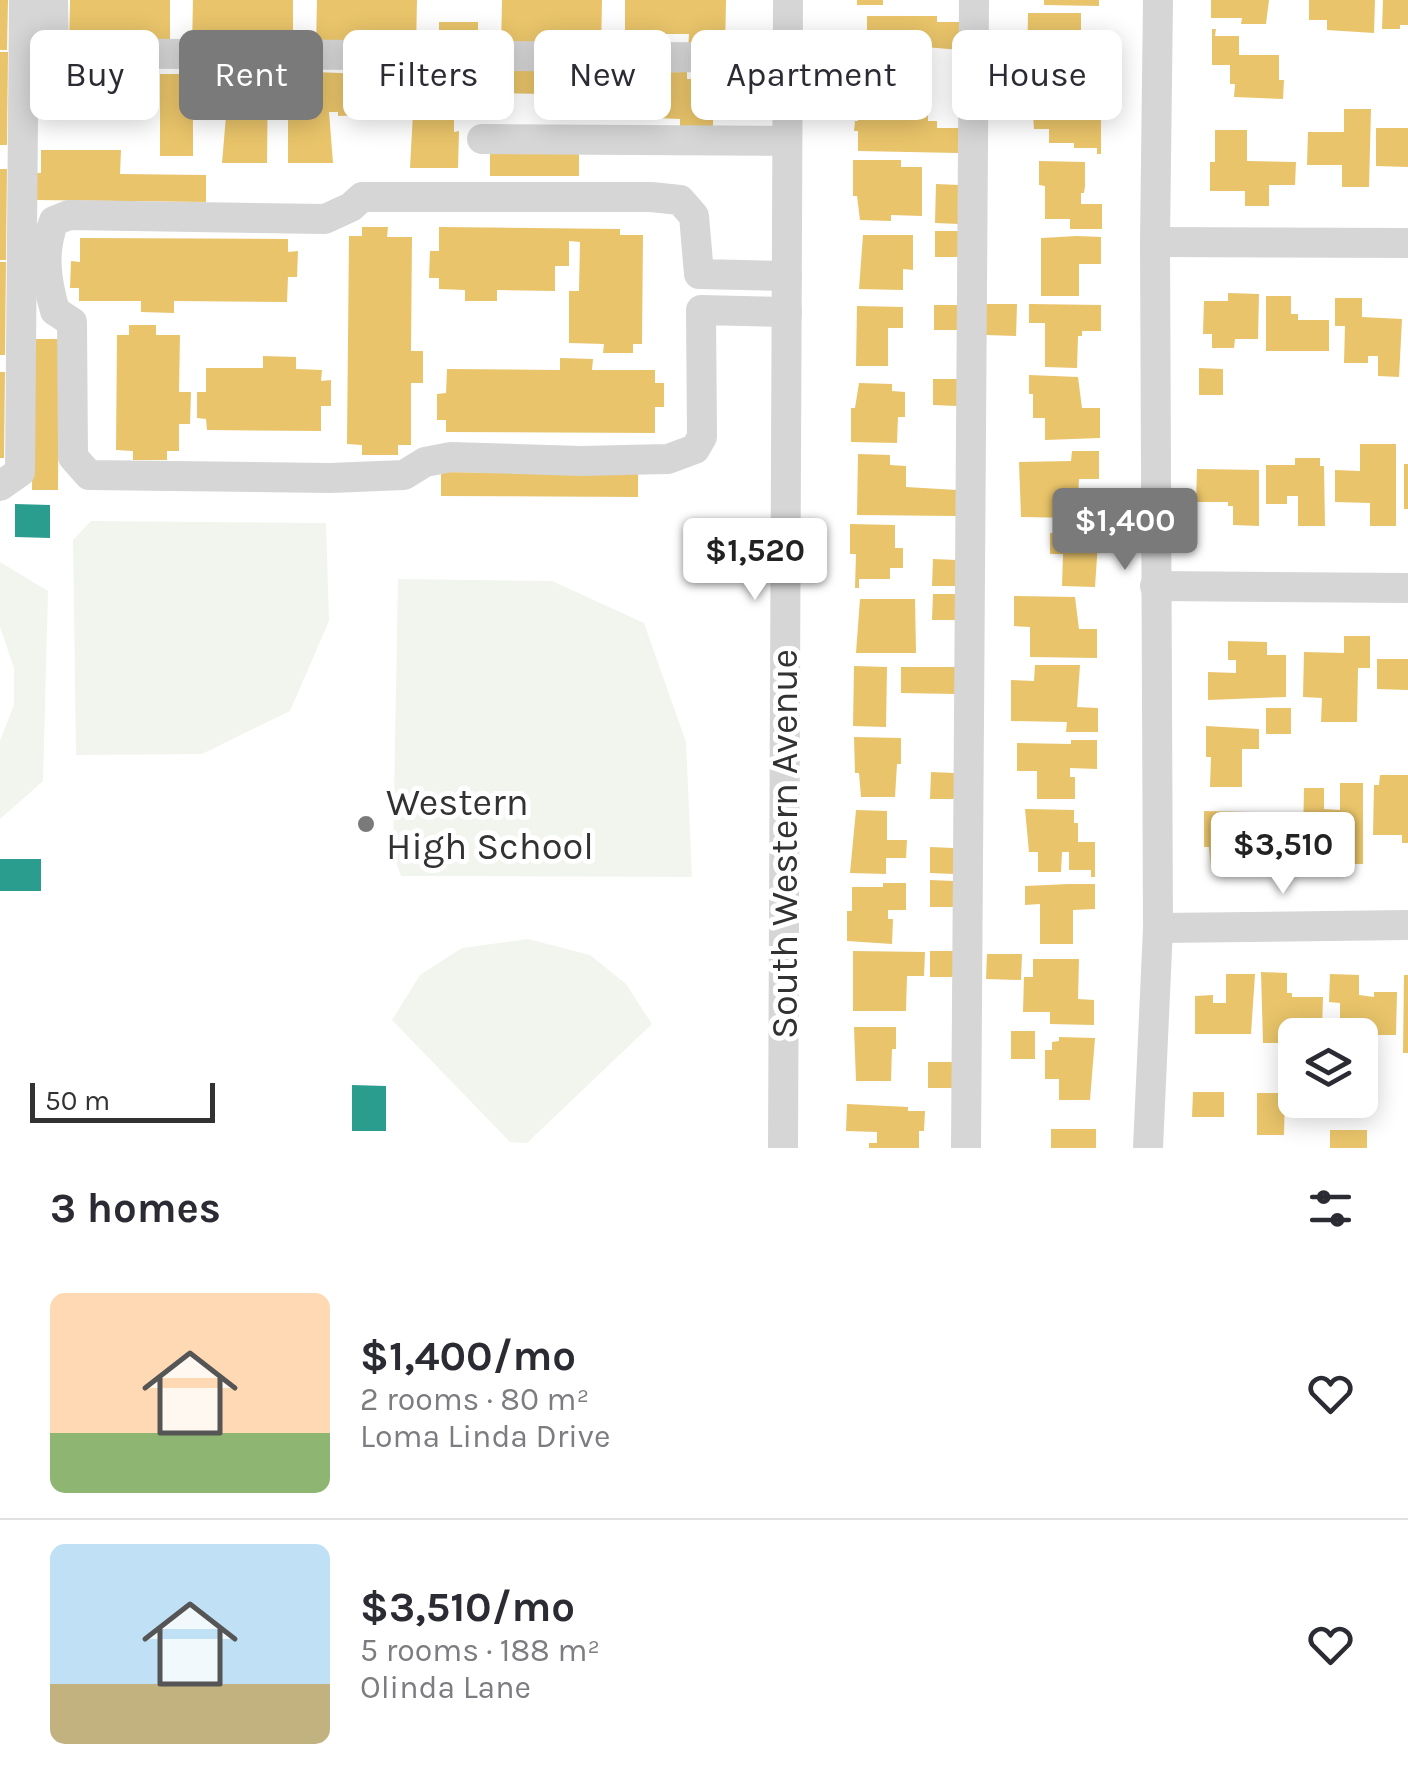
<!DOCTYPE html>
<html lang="en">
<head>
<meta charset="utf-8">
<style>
	:root { --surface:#fff; --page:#f2f2f3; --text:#2b2b33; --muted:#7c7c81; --line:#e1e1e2; --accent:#7a7a7a }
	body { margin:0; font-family:Karla,sans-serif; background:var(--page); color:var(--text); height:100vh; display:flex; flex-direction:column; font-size:38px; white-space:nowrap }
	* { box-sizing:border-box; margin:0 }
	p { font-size:32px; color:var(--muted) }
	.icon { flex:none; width:55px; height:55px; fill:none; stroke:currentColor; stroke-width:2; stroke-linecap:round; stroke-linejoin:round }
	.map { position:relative; height:1148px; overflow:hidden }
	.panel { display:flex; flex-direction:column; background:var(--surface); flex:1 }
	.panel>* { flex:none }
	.top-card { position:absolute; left:30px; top:30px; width:1350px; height:90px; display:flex; gap:20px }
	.tools { position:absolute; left:1278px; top:1018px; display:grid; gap:20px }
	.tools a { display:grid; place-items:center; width:100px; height:100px; border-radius:15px; background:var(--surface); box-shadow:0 5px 25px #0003; font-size:50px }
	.scale { position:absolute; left:30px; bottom:25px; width:185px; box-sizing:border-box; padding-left:10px; border:5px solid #323232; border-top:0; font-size:28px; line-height:35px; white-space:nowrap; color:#323232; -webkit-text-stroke:8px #fff; paint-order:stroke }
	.price { position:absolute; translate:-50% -85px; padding:0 22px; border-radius:10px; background:#fff; color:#222; font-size:32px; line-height:65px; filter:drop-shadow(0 2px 5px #0008) }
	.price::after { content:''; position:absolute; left:50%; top:60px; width:30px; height:22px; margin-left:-15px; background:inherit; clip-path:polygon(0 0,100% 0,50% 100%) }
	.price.selected { background:var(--accent); color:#fff }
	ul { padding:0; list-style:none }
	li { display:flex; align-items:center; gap:30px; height:250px; padding:0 50px }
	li+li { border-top:2px solid var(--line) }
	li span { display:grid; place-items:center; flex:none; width:280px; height:200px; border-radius:15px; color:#555 }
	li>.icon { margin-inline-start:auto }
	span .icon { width:120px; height:120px; fill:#fffc; stroke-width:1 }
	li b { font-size:42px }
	h2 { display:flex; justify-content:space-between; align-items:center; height:120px; padding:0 50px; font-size:42px }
	.tag { padding:0 35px; border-radius:15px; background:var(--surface); box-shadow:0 5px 25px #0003; font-size:35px; line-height:90px }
	.tag.selected { background:var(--accent); color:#fff }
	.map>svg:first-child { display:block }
</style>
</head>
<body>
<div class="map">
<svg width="1408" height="1148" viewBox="0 0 1408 1148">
	<rect width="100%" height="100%" fill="#fff"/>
	<!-- green -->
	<g fill="#f2f5ed">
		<polygon points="91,521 326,523 329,621 290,711 202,754 76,755 73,540"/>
		<polygon points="0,562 48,591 43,781 0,819 0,741 14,705 14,668 0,627"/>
		<polygon points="398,579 552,581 644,623 686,742 692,877 401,876 393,853"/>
		<polygon points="528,939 590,955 626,984 652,1024 527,1143 510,1142 392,1020 420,975 462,948"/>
	</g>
	<!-- homes -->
	<g fill="#e9c46a">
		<polygon points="0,0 8,0 7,50 0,50"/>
		<polygon points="70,0 170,0 170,47 133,47 134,31 106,31 106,46 69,46"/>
		<polygon points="193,0 293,0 293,48 257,48 257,32 229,31 229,47 192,46"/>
		<polygon points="317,0 417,0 416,48 380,47 380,33 353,32 353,48 316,47"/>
		<polygon points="502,0 602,0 601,50 565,50 565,34 538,34 538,49 501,49"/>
		<polygon points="625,0 726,0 725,51 688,51 689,34 661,34 661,49 625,49"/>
		<rect x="857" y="0" width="26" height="5"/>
		<polygon points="1044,0 1099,0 1099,6 1044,5"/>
		<polygon points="1211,0 1269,0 1266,24 1241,24 1242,18 1211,18"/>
		<polygon points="1309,0 1375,0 1374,33 1327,30 1327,20 1309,20"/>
		<polygon points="1383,0 1408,0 1408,25 1400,25 1400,29 1382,29"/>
		<polygon points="1028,13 1081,13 1081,38 1074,38 1074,52 1103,50 1102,79 1027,74"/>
		<polygon points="867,16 937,16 937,22 961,22 961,50 900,45 900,54 905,54 905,77 859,77 860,46 865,46 867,38"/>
		<polygon points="439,22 478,22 478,49 439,48"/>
		<polygon points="1212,29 1216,29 1215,36 1239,36 1239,55 1279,55 1279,80 1284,80 1283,99 1234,97 1235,84 1230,84 1230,65 1212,65"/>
		<polygon points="0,52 8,52 7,145 0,145"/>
		<polygon points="40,60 131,61 131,84 40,84"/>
		<polygon points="495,68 542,69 544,94 501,93 501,106 454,106 454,132 459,131 458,168 410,168 413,113 338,116 338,112 329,112 333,163 288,163 288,71 391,75 391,71 495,72"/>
		<polygon points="213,70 268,70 267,163 222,163 226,116 193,116 193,156 160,156 160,74 213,74"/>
		<polygon points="687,72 687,79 714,79 713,126 680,126 680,119 656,118 656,113 551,110 551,74 630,78 630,73"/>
		<polygon points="1031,87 1079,87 1083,119 1101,119 1101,154 1097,154 1097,148 1074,148 1074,143 1049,143 1049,129 1034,129"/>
		<polygon points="859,91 891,92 891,113 928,114 928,121 937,121 937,128 960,128 959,153 858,151 858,131 854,131 855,121 858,121"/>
		<polygon points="1344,109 1371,109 1369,187 1342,187 1342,165 1307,165 1308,132 1344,132"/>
		<polygon points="1376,128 1408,128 1408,167 1376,166"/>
		<polygon points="1215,130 1247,130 1247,161 1296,162 1295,185 1269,185 1269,206 1245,206 1245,191 1210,191 1210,162 1215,162"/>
		<polygon points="41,150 121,150 120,174 206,175 206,202 34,200 35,173 41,173"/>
		<polygon points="490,152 579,153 579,176 490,176"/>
		<polygon points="853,160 901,160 901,167 922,167 922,216 891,215 891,221 860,220 857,196 853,196"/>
		<polygon points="1039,161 1085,162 1085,186 1084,193 1081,193 1081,204 1102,204 1102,229 1070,229 1070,219 1045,219 1045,186 1039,185"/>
		<polygon points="0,169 7,169 6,260 0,260"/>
		<polygon points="936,184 959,185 959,224 935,223"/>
		<polygon points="362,227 388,227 387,237 412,237 411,351 423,351 423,383 411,383 411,445 398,445 398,455 362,455 362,445 347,444 349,236 362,236"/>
		<polygon points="439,227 620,229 620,235 643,235 642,344 633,344 633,353 603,353 604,344 569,343 569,291 579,291 580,242 569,241 569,266 555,266 555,291 497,290 497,301 465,301 465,290 439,289 439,278 429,278 430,251 439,251"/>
		<rect x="935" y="231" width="24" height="26"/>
		<polygon points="863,235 913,235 913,270 903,269 903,290 859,289"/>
		<polygon points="1077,236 1101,237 1101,264 1079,264 1079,296 1041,296 1041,238"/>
		<polygon points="80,238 288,239 288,252 298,251 297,277 288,277 287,302 174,301 174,313 141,312 141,301 79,301 79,288 70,288 71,261 80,262"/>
		<polygon points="0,262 6,262 5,355 0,355"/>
		<polygon points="1228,293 1259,294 1258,339 1235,339 1234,348 1212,348 1212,334 1203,334 1204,301 1228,301"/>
		<polygon points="1266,296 1291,296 1291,314 1298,314 1298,320 1329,320 1329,351 1266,351"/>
		<polygon points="1335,298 1362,298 1362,317 1402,319 1399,377 1378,376 1378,356 1368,356 1368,363 1344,363 1345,326 1335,326"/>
		<polygon points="986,304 1017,304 1016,336 986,335"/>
		<polygon points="1029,304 1101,305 1101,331 1082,331 1082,336 1078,336 1077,368 1045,367 1045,323 1029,323"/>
		<rect x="934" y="305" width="24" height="25"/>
		<polygon points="857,306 903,307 903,328 888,328 888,366 856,366"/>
		<polygon points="129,325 156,325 156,335 180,335 179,392 191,392 190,424 179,424 179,451 167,451 167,460 133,460 133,451 116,450 117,335 129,335"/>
		<polygon points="33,339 59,339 58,490 32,490"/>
		<polygon points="263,356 296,357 296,369 322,370 321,381 331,380 331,406 321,406 321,431 207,430 206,419 197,418 197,392 206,392 206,368 263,368"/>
		<polygon points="560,358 593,359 592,370 655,370 655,383 664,383 664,407 655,407 655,433 446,432 446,420 437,420 437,394 446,393 447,369 560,370"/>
		<polygon points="1199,368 1223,369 1223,395 1199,395"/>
		<polygon points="0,372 5,372 4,458 0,458"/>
		<polygon points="1029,375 1078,377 1082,408 1100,408 1100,438 1045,440 1045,418 1033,418 1033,394 1029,394"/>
		<polygon points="933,379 958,379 958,406 933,405"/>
		<polygon points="859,383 892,384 892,391 905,392 905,417 898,417 897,443 851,442 851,408 855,408"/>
		<polygon points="1360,444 1396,444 1396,526 1370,526 1370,503 1335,502 1335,470 1360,471"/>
		<polygon points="1072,451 1099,451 1099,479 1079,479 1077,518 1021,517 1019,462 1071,461"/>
		<polygon points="858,454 890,455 890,465 906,466 906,487 957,490 956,516 857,515"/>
		<polygon points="1295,458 1320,458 1320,466 1324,466 1325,526 1298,526 1298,496 1287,496 1287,504 1266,504 1266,465 1295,465"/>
		<rect x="1404" y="464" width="4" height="45"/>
		<polygon points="1197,469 1259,470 1259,526 1233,525 1233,506 1228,506 1228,502 1196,502"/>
		<polygon points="441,472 638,474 638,497 441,496"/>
		<polygon points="850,524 895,525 895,548 903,548 903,568 890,568 890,579 859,579 859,588 855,588 856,554 850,554"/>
		<polygon points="1063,527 1096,527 1096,542 1098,542 1095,587 1062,586 1063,554 1050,554 1050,533 1063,533"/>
		<polygon points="933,559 957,560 956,586 932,586"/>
		<polygon points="933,594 956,594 956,620 932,620"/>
		<polygon points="1014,596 1075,597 1079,629 1097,629 1097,658 1030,657 1030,627 1014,626"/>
		<polygon points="860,599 915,599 916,653 856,653"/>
		<polygon points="1344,636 1370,636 1370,668 1358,668 1357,722 1321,722 1322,698 1303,697 1304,652 1344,653"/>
		<polygon points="1228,641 1267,642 1267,655 1286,655 1286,697 1208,700 1208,672 1236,673 1236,660 1228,660"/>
		<polygon points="1377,659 1408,659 1408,690 1377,689"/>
		<polygon points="1035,665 1080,665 1077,707 1098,708 1098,732 1066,732 1067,722 1011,721 1011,680 1034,681"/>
		<polygon points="854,666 887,667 886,727 853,726"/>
		<polygon points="901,667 956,667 955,694 901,693"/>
		<rect x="1266" y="708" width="25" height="26"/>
		<polygon points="1206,726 1259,729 1259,749 1242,749 1242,787 1210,787 1211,757 1206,757"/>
		<polygon points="854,737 901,738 901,764 897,764 895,797 861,797 859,773 855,773"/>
		<polygon points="1071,740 1097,740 1097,769 1070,768 1070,777 1075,777 1075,799 1037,799 1037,771 1017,771 1017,743 1071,744"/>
		<polygon points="931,772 955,773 954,799 930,799"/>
		<polygon points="1380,775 1408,775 1408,843 1402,843 1402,835 1373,835 1374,785 1379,785"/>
		<polygon points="1340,783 1363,783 1363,864 1338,864 1338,841 1303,841 1304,788 1324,788 1324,809 1340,810"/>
		<polygon points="1025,809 1074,810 1074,823 1078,823 1078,842 1095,842 1095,877 1091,877 1091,870 1069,870 1069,852 1062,852 1061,872 1038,872 1038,852 1029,852"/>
		<polygon points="856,810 887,811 887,840 907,840 906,858 886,858 886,874 850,873"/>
		<polygon points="1204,811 1251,812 1250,834 1256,834 1255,854 1244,854 1244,871 1211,870 1209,847 1204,847"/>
		<polygon points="1268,838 1294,839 1294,863 1268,863"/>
		<polygon points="930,847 954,848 954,874 930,873"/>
		<polygon points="930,880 954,881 954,907 930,907"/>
		<polygon points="883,883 906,883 906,910 888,910 888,919 893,919 892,944 847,941 847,911 852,911 852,887 883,887"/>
		<polygon points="1069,884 1095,884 1095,909 1073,910 1073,944 1040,944 1040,904 1025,905 1025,886"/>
		<polygon points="853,951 925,952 924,976 907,976 906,1011 853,1011"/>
		<polygon points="930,951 954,951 953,977 930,977"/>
		<polygon points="987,954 1022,954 1021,980 986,979"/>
		<polygon points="1033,959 1079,959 1078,999 1094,1000 1094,1025 1050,1024 1050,1012 1023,1012 1024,977 1033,977"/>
		<polygon points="1261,972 1287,973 1287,993 1292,993 1292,997 1323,997 1322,1030 1287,1029 1287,1043 1263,1043"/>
		<polygon points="1226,974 1255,974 1251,1034 1195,1034 1195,996 1213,995 1213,1003 1226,1003"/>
		<polygon points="1330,974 1359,975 1359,995 1374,997 1374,992 1397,992 1396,1035 1340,1035 1340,1003 1329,1002"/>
		<polygon points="1404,975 1408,975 1408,1053 1403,1053"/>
		<polygon points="854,1027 896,1027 896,1049 892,1049 891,1081 856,1081"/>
		<rect x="1011" y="1031" width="24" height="28"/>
		<polygon points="1059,1037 1095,1038 1090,1100 1059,1100 1059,1079 1045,1079 1045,1050 1052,1050 1052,1042 1059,1041"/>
		<rect x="928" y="1062" width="24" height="26"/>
		<polygon points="1193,1092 1224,1092 1224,1117 1192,1117"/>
		<polygon points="1257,1093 1285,1093 1284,1135 1257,1135"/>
		<polygon points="847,1104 908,1107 908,1111 925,1111 924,1131 919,1131 919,1148 869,1148 869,1143 877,1143 877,1132 846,1131"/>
		<rect x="1051" y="1129" width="45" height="19"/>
		<rect x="1330" y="1130" width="37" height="18"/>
	</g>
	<!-- schools -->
	<g fill="#2a9d8f">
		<polygon points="15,504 50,505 50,538 15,537"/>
		<rect x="0" y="859" width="41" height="32"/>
		<polygon points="352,1085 386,1086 386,1131 352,1131"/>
	</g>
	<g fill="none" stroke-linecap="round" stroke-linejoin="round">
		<!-- minor -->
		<g stroke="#d6d6d6" stroke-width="30">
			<polyline points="53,0 54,53 788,58"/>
			<polyline points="482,139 787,141"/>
			<polyline points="1155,242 1408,243"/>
			<path d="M787 276 699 274 694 216 680 200 651 197H362L351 207 325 219 69 215 54 221C42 252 46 279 55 311L72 322 73 457 89 475 330 478 404 475 425 462 451 457 581 461 668 459 695 449 702 437 701 310 787 312"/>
			<polyline points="0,486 20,472 24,0"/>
			<polyline points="1155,586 1408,588"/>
			<polyline points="1158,928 1408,925"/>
			<polyline points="783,1148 788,0"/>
			<polyline points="966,1148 974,0"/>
			<polyline points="1148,1148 1158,928 1155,242 1158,0"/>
		</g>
	</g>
	<!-- markers -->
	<circle fill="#7a7a7a" stroke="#fff" stroke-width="4" cx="366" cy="824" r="10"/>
	<g text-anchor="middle" stroke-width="10" stroke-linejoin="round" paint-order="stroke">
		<!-- poi labels -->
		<g font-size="38" fill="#323232" stroke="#fff" text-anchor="start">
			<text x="386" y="815">Western<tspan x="386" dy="44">High School</tspan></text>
		</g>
		<!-- street labels -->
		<g font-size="38" fill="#323232" stroke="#fff">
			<text transform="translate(784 844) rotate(-90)" y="13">South Western Avenue</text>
		</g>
	</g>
</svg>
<div class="tools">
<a><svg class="icon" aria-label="layers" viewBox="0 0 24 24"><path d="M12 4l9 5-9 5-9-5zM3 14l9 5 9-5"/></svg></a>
</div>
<div class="scale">50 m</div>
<b class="price selected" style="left:1125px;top:573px">$1,400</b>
<b class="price" style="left:755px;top:603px">$1,520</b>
<b class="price" style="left:1283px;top:897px">$3,510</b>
<div class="top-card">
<a class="tag">Buy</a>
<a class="tag selected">Rent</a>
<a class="tag">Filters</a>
<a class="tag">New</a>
<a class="tag">Apartment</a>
<a class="tag">House</a>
</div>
</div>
<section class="panel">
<h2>3 homes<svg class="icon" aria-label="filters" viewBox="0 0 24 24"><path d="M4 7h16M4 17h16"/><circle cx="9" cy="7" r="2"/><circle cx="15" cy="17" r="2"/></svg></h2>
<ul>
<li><span style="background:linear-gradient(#ffd9b3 70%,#8fb573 0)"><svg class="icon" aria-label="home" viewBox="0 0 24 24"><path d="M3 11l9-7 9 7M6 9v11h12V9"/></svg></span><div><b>$1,400/mo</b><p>2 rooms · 80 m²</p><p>Loma Linda Drive</p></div><svg class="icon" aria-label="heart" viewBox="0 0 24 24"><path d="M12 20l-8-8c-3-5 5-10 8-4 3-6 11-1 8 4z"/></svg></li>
<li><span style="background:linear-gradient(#bfe0f5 70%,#c2b280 0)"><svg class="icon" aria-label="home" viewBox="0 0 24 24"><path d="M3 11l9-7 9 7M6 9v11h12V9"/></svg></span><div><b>$3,510/mo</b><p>5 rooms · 188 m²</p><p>Olinda Lane</p></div><svg class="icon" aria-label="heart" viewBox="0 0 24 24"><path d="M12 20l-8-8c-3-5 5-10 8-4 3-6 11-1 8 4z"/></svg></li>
</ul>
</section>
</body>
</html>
